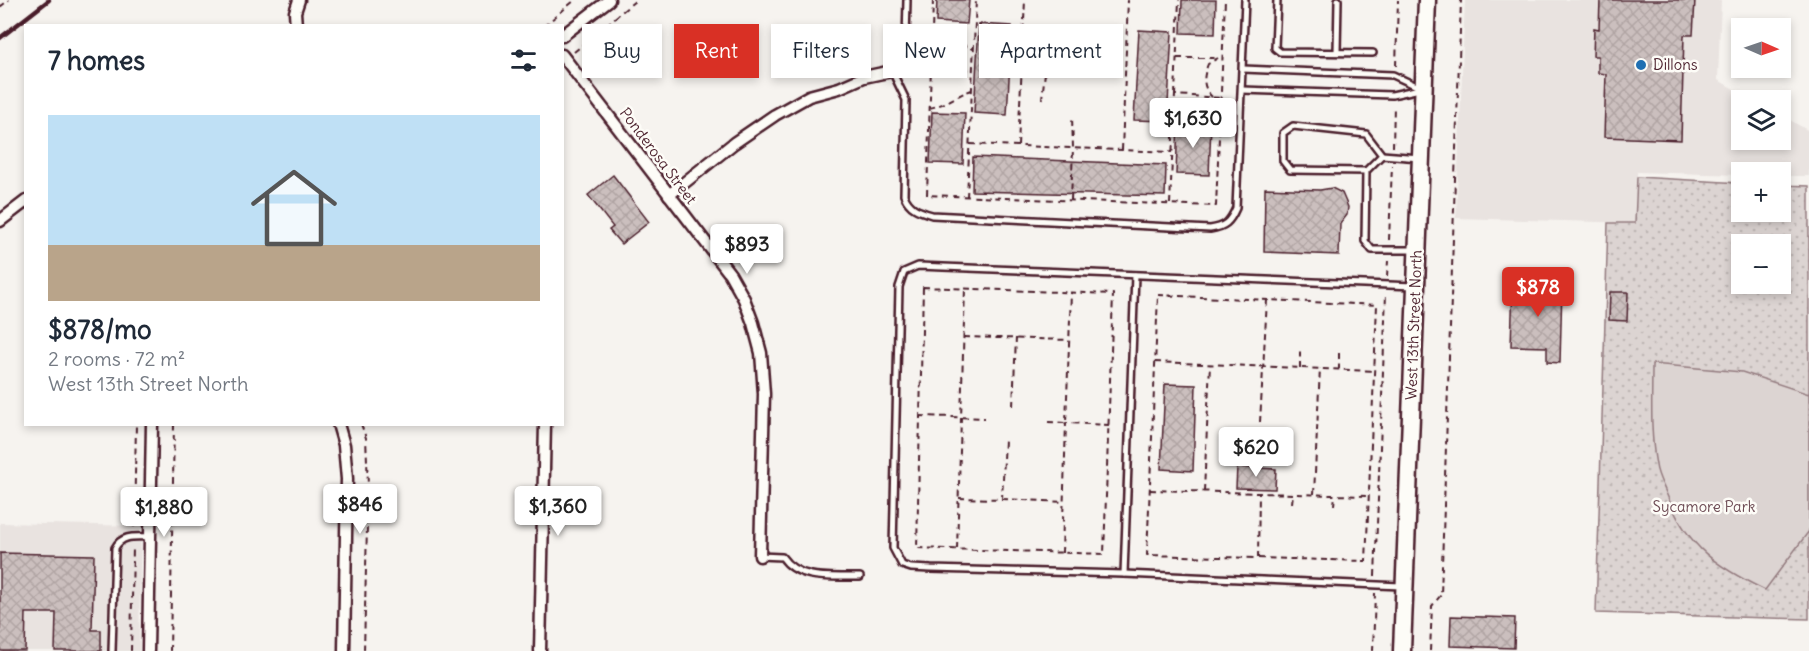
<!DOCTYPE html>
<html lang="en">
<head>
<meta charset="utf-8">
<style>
	:root { --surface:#fff; --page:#f2f2f3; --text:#1f2937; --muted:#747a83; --accent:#d93025 }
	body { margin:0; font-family:Delius,sans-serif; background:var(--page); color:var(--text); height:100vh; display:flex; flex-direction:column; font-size:22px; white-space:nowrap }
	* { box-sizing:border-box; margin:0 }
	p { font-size:20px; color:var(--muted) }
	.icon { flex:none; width:33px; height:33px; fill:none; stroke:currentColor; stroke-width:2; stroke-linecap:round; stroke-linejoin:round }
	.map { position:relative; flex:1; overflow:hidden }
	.drawer { position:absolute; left:24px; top:24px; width:540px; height:402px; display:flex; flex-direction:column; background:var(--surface); border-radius:0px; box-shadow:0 3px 9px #0003 }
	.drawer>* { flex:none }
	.banner { position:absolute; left:582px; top:24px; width:570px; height:54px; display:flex; gap:12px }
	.needle { width:39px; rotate:92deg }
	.buttons { position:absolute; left:1731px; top:18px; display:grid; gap:12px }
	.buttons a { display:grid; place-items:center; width:60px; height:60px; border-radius:0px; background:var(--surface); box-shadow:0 3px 9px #0003; font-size:30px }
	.price { position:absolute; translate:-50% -51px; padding:0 14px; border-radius:6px; background:#fff; color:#222; font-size:20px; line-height:39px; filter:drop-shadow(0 2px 3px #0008) }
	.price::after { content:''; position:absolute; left:50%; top:36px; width:18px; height:14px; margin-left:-9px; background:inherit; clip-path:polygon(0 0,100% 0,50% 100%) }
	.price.on { background:var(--accent); color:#fff }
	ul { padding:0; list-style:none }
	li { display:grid; align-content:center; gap:12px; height:318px; padding:0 24px }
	li span { display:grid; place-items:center; height:186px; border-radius:0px; color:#555 }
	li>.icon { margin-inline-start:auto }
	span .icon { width:108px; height:108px; fill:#fffc; stroke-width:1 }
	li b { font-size:26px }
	h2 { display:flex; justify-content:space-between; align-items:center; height:72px; padding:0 24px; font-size:26px }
	.pill { padding:0 21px; border-radius:0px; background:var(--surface); box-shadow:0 3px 9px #0003; font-size:21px; line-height:54px }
	.pill.on { background:var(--accent); color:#fff }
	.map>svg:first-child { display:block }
</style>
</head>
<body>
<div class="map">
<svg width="1809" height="651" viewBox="0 0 1809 651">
	<defs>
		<pattern id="park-dots" width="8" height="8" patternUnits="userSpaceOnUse" patternTransform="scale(1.5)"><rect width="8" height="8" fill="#dcd4d2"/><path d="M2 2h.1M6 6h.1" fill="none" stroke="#beb6b4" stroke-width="1.8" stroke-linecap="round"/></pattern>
		<pattern id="building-cross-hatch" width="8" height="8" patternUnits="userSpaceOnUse" patternTransform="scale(1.5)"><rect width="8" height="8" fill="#cbbfbe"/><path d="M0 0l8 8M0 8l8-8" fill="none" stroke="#b0a4a3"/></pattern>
	</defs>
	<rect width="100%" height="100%" fill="#f6f3ef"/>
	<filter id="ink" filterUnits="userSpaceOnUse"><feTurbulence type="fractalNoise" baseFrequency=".0167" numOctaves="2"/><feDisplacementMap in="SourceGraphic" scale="12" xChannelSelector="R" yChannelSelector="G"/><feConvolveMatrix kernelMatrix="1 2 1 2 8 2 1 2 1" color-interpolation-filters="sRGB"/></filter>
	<g filter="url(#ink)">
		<!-- built -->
		<g fill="#e9e3e0">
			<polygon points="1465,0 1721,0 1718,80 1754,100 1742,100 1742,140 1780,140 1781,115 1809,131 1809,176 1781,176 1780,172 1742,172 1741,175 1637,172 1635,223 1456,218"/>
			<polygon points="0,523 141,526 139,651 0,651"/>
		</g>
		<!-- park -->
		<path fill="url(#park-dots)" stroke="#937a7e" stroke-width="1.5" fill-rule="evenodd" d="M1637 177 1741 183 1742 212H1780L1781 185 1809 186V619L1596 613 1608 223H1635ZM1742 244H1780V284H1742Z"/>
		<!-- pitch -->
		<path fill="#dcd4d2" stroke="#937a7e" stroke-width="1.5" d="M1652 364 1742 372 1809 394V531L1765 590C1717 567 1687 547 1667 495 1663 485 1657 475 1656 465 1650 432 1652 397 1652 364Z"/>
		<!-- building -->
		<g fill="url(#building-cross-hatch)" stroke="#4a1f2b" stroke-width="1.5">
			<polygon points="937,0 969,0 967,24 936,22"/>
			<polygon points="1182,0 1216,0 1215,34 1181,33"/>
			<polygon points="1600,0 1695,0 1693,35 1684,35 1681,140 1604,137 1606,74 1598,73 1598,56 1593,56 1594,28 1599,29"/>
			<polygon points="979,24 1012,26 1007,115 974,113"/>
			<polygon points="1139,30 1172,32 1167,121 1134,120"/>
			<polygon points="932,112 965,113 963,164 930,163"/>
			<polygon points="1178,122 1211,124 1209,175 1176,174"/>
			<polygon points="973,157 1166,165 1165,196 972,191"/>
			<polygon points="613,175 649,222 621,244 609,230 613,227 588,195"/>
			<polygon points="1265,188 1320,190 1332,188 1342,193 1348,207 1347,215 1340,224 1339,255 1264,252"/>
			<polygon points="1513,284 1562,286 1560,363 1547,362 1547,347 1511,346"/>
			<polygon points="1610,292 1628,292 1627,321 1609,320"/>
			<polygon points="1165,384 1196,385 1193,471 1161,469"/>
			<polygon points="1237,467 1276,469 1275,489 1236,488"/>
			<polygon points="0,553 94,555 92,630 101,630 101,651 55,651 56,613 26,613 25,651 0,651"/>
			<polygon points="1451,616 1515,618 1514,648 1450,646"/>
		</g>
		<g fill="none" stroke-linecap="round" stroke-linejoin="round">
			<!-- lane casing -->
			<g stroke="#4a1f2b" stroke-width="10">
				<g id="lane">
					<path d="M907 0 906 40 892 71 906 100 904 195C909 208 918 211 932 215L1210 229C1225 227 1230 222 1236 208L1245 0"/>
					<polyline points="1277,0 1275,48 1280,52 1373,53"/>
					<polyline points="1337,52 1338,0"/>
					<polyline points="1243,69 1393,75 1421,88"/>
					<polyline points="1242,90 1392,95 1420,89"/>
					<polyline points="1382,155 1420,158"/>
					<polyline points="1366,171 1382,155 1366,134 1293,126 1283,133 1283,161 1290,170 1366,171 1365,241 1372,250 1415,250"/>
					<path d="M760 556 782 557C799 582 834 576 860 577"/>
					<polyline points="1124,574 1135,275"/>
					<polyline points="1401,586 1124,574 931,569 911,568 902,565 893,548 899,287 904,272 918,266 1414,286"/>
					<path d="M112 651 115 548C122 534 136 537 150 537"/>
				</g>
			</g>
			<!-- street casing -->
			<g stroke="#4a1f2b" stroke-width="15">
				<g id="street">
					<polyline points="296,26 295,12 299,0"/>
					<polyline points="562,36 609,0"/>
					<polyline points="562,55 730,274 744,299 753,323 761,353 764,394 760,556"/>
					<polyline points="669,195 734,143 775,115 809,96 839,88 864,77 892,71"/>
					<polyline points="0,221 26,201"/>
					<polyline points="338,424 344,445 347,479 344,651"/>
					<polyline points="148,651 152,424"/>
					<polyline points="540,651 545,424"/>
				</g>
			</g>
			<!-- secondary casing -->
			<g stroke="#4a1f2b" stroke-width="21">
				<polyline id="secondary" points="1402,651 1427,0"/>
			</g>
			<!-- path -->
			<g stroke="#4a1f2b" stroke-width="2" stroke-dasharray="6 4.5" stroke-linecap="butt">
				<polyline points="933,0 927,195 1216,206 1225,0"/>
				<polyline points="0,7 9,0"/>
				<polyline points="544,26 575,0"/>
				<polyline points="932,33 974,49"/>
				<polyline points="574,52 636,0"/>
				<polyline points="1177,58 1216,58"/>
				<polyline points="1396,66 1398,0"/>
				<polyline points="931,67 973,70"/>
				<polyline points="1022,72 1052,73"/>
				<polyline points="1045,73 1042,98 1047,99"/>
				<polyline points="1175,95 1179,0"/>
				<path d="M1212 97C1202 87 1203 77 1208 64L1218 58"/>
				<path d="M929 108C946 105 956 95 972 90"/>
				<polyline points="970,144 1172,152"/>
				<polyline points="1018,146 1025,0"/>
				<polyline points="1393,147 1394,105"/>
				<polyline points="1122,150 1128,0"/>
				<polyline points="967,197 976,0"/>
				<polyline points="1071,200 1073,148 1072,116"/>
				<polyline points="1170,204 1175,95 1221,98"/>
				<polyline points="1389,240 1392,165"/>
				<polyline points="1387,276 1388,261"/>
				<polygon points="923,287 1113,294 1104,554 917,548"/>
				<polygon points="1158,295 1377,305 1366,561 1147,555"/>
				<polyline points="964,337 1069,340"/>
				<polyline points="1339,353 1339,369"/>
				<polyline points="1155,362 1374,371"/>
				<polyline points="1300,368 1300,350"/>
				<polyline points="1013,406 1016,338"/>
				<polyline points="920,416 985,418"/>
				<polyline points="1048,422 1066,423 1071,293"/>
				<polyline points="1260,422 1267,300"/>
				<polyline points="361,424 366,438 368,485 364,651"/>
				<polyline points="1150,490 1369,496"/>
				<polyline points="1204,491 1210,364"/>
				<polyline points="1314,494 1320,368"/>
				<polyline points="959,498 1002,499 1005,440"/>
				<polyline points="1002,499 1063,502"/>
				<polyline points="1292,503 1293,494"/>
				<polyline points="1334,505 1335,495"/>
				<polyline points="134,527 136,424"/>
				<polyline points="957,549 965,288"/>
				<polyline points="1062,553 1066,423 1109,425"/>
				<polyline points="1258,558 1259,493"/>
				<polyline points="1375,576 1386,294"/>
				<polyline points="131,651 133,547"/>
				<polyline points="170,651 174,424"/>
				<polyline points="1373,651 1375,593"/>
				<polyline points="1430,651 1432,606 1441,595 1461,0"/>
			</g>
			<!-- lane -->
			<use href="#lane" stroke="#fdfcf7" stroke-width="5"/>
			<!-- street -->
			<use href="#street" stroke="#fdfcf7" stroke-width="10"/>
			<!-- secondary -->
			<use href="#secondary" stroke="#fdfcf7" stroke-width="16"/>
			<!-- rail -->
			<polyline stroke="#4a1f2b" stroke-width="4.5" points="0,38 49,0"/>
		</g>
	</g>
	<!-- markers -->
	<circle fill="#1f6fb2" stroke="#fdfcf7" stroke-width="2" cx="1641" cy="65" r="6"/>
	<g text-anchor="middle" stroke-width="5" stroke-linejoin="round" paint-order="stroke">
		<!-- poi labels -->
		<g font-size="15" fill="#4a1f2b" stroke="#fdfcf7" text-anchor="start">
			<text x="1653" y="70">Dillons</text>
		</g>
		<!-- street labels -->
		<g font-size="15" fill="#4a1f2b" stroke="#fdfcf7">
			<text transform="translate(658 156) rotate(53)" y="5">Ponderosa Street</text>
			<text transform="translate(1414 325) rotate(-88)" y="5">West 13th Street North</text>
		</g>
		<!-- park labels -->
		<g font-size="15" fill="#6e4c55" stroke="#fdfcf7">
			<text x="1704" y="512">Sycamore Park</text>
		</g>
	</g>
</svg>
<div class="buttons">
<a><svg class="needle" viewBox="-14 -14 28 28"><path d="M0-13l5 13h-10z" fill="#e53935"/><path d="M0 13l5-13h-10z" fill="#747a83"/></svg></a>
<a><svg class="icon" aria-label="layers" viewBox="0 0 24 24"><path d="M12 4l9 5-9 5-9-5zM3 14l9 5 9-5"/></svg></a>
<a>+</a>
<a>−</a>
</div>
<b class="price" style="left:1193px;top:149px">$1,630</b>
<b class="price" style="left:747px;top:275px">$893</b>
<b class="price on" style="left:1538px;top:318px">$878</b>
<b class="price" style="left:1256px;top:478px">$620</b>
<b class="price" style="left:360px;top:535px">$846</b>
<b class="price" style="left:558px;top:537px">$1,360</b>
<b class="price" style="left:164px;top:538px">$1,880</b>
<div class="banner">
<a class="pill">Buy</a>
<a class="pill on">Rent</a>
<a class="pill">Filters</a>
<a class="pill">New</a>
<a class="pill">Apartment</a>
</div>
<section class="drawer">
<h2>7 homes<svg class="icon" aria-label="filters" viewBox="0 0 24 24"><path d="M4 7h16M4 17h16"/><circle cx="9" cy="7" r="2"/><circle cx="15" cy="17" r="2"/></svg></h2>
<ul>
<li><span style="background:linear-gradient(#bfe0f5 70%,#b9a48a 0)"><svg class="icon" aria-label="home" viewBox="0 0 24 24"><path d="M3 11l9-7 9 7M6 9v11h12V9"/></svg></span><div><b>$878/mo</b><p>2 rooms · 72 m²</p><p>West 13th Street North</p></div></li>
</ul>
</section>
</div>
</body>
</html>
